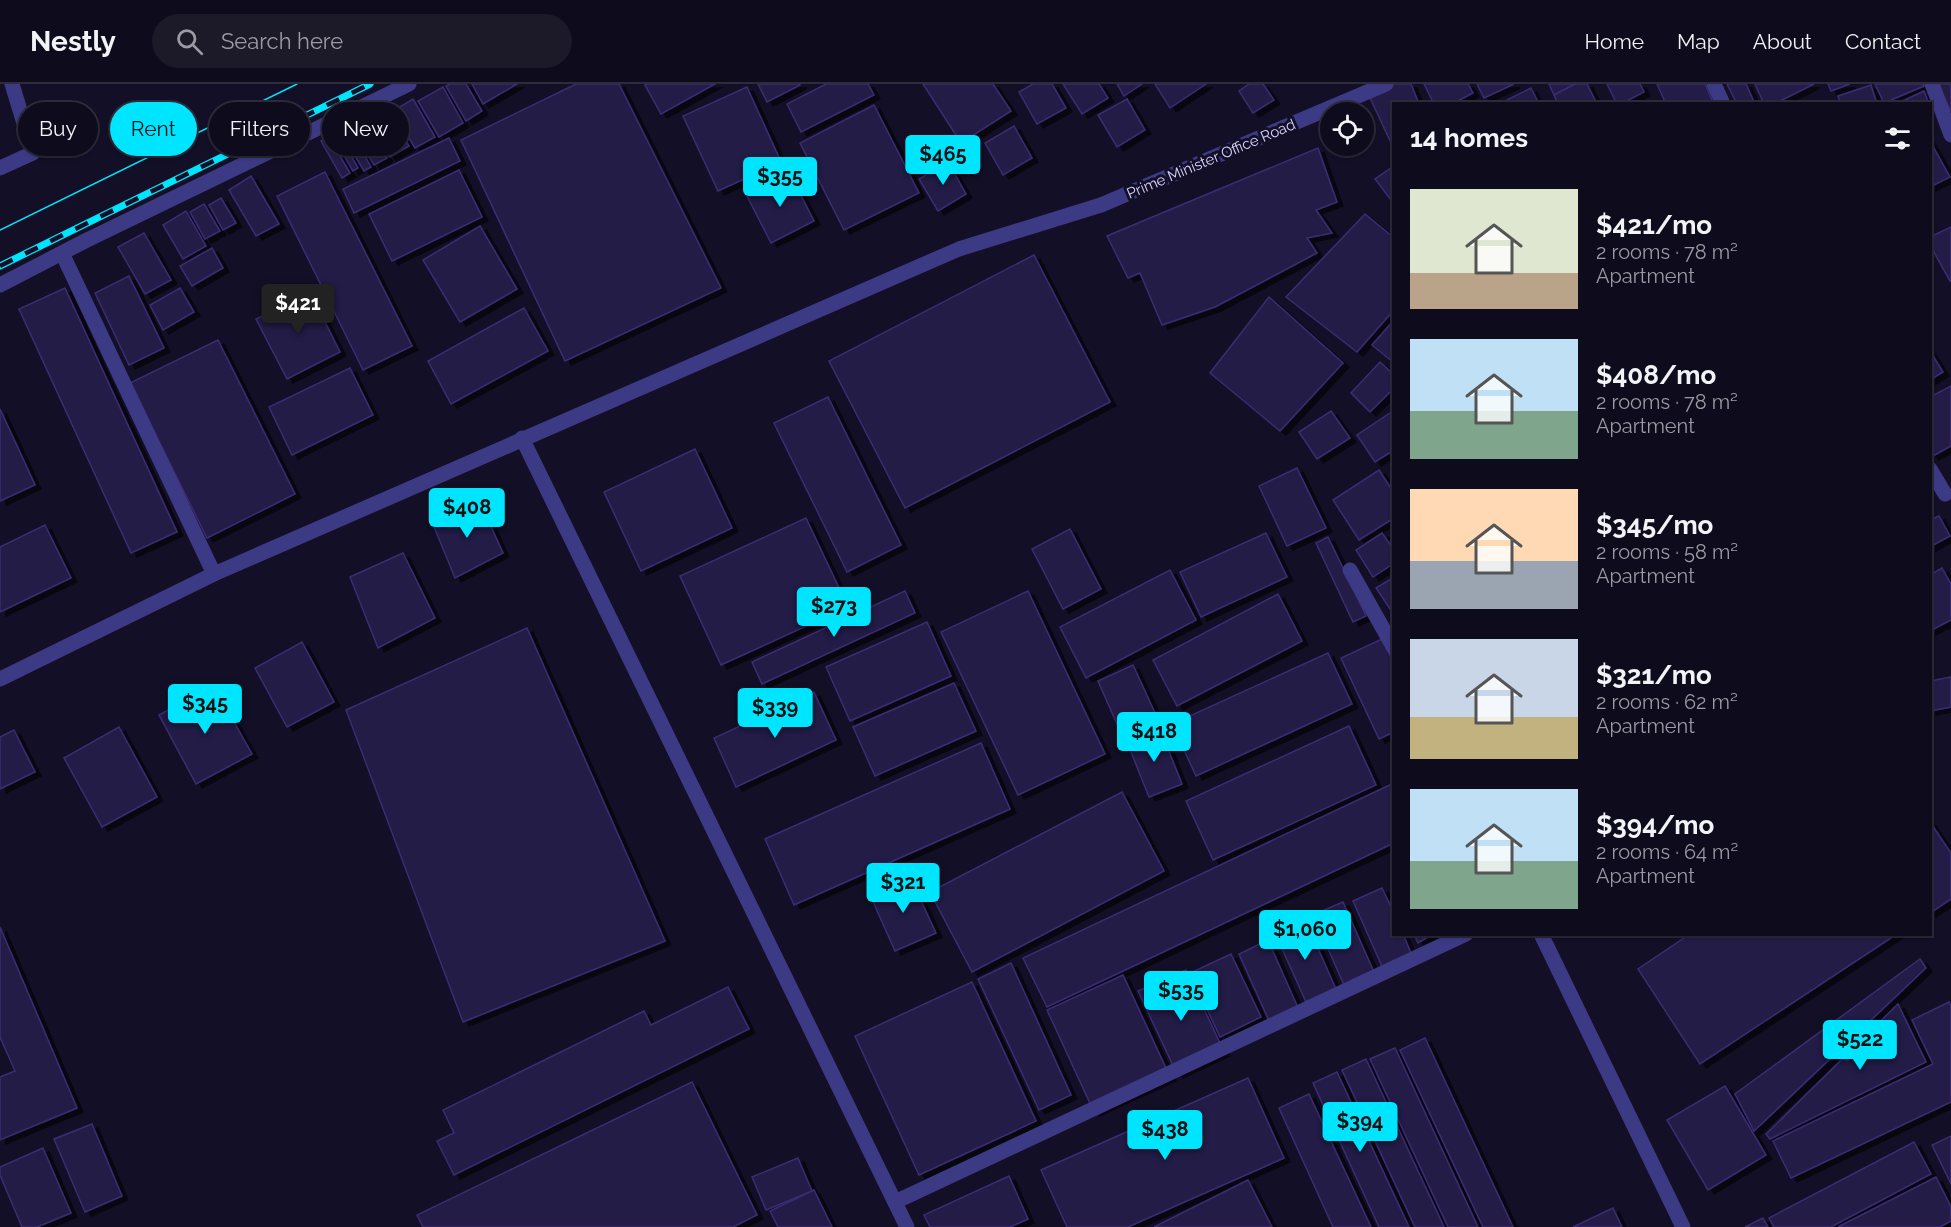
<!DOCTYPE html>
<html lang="en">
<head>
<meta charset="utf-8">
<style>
	:root { --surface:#0e0b1c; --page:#1c1929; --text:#f1f3f6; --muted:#9b9ba3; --line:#2e2b3b; --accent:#00e5ff }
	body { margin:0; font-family:Raleway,sans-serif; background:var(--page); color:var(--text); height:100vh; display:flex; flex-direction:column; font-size:22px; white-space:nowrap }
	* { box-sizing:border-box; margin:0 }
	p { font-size:20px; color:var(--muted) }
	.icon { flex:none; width:33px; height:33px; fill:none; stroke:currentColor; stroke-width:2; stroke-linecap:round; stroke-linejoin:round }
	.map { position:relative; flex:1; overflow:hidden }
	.drawer { position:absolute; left:1392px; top:18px; width:540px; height:834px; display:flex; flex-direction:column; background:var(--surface); border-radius:0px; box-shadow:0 2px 4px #0004,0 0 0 2px var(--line) }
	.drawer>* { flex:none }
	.banner { position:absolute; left:18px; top:18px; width:570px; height:54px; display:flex; gap:12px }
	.tools { position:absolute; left:1320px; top:18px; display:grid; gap:12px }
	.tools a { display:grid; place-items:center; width:54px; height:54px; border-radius:50%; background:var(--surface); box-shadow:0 2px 4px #0004,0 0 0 2px var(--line); font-size:30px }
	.price { position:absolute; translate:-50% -51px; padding:0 14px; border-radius:6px; background:var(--accent); color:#111; font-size:20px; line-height:39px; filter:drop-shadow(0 2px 3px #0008) }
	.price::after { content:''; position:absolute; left:50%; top:36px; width:18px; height:14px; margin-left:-9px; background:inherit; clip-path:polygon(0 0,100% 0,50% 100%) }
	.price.selected { background:#222; color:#fff }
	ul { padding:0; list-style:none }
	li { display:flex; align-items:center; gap:18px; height:150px; padding:0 18px }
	li span { display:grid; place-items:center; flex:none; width:168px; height:120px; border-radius:0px; color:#555 }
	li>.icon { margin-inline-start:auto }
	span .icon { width:72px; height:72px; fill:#fffc; stroke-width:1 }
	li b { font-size:26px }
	h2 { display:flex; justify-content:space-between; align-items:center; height:72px; padding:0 18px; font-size:26px }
	.chip { padding:0 21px; border-radius:27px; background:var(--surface); box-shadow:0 2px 4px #0004,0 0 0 2px var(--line); font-size:21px; line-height:54px }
	.chip.selected { background:var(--accent); color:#111 }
	header { display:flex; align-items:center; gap:36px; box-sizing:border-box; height:84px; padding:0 30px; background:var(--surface); border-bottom:2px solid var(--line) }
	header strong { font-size:28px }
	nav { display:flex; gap:33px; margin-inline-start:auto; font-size:21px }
	.search { width:420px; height:54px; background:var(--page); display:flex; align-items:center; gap:15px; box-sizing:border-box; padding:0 21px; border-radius:33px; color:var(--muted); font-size:22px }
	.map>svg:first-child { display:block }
</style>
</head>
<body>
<header>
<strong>Nestly</strong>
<div class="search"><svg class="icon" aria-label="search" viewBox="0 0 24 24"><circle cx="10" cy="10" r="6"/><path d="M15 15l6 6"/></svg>Search here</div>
<nav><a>Home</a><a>Map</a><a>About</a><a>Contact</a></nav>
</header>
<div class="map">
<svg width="1951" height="1143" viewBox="0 0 1951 1143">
	<defs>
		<filter id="shadow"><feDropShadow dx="6" dy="4" stdDeviation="0" flood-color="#0009"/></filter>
	</defs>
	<rect width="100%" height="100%" fill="#130f26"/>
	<!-- building -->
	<g fill="#241b47" stroke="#3b2d73" stroke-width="1.5" filter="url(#shadow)">
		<polygon points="450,0 466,0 482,27 466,37 446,2"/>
		<polygon points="472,0 517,0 483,20"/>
		<polygon points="576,0 619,0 721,204 565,277 461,56"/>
		<polygon points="647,0 715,0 661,30 645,1"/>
		<polygon points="758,0 800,0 800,1 767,18"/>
		<polygon points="826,0 868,0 874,11 801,48 787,20"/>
		<polygon points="923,0 993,0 1011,27 961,59"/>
		<polygon points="1033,0 1052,0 1066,24 1037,40 1019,8"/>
		<polygon points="1063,0 1099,0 1108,14 1082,30"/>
		<polygon points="1117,0 1142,0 1124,12"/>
		<polygon points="1155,0 1206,0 1170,24"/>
		<polygon points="1249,0 1263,0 1274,16 1253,29 1239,7"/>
		<polygon points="1371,0 1411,0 1419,20 1394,20 1394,60 1392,61 1365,3"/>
		<polygon points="1424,0 1468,0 1473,9 1452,20 1434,20"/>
		<polygon points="1477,0 1514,0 1484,14"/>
		<polygon points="1549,0 1575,0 1554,11"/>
		<polygon points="1575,0 1587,0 1597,20 1558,20 1554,11"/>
		<polygon points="1607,0 1640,0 1644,8 1621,20 1617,20"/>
		<polygon points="1657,0 1705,0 1712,16 1703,20 1666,20"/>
		<polygon points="1727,0 1746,0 1755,20 1737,20"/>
		<polygon points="1755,0 1814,0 1774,20 1764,20"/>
		<polygon points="1828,0 1850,0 1831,7"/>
		<polygon points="1875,0 1923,0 1924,2 1884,19"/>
		<polygon points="1938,0 1951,0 1951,28"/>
		<polygon points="1871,1 1877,20 1841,20 1838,12"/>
		<polygon points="443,3 463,39 439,53 418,17"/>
		<polygon points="747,3 781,78 718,107 683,32"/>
		<polygon points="1531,4 1539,20 1499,20"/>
		<polygon points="1924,7 1929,20 1896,20"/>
		<polygon points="413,15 435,53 415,64 393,27"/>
		<polygon points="1127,15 1145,46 1117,63 1098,31"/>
		<polygon points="874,21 919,109 844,146 800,59"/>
		<polygon points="388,26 409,62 390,73 369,37"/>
		<polygon points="367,40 387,74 374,81 355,48"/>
		<polygon points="347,41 371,83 364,87 339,45"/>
		<polygon points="1014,42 1032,74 1003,91 985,59"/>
		<polygon points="338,49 358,84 353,87 333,52"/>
		<polygon points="328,52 350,89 342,94 321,57"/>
		<polygon points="449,54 460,77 354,129 343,105"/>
		<polygon points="1930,57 1950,93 1930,103"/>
		<polygon points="1318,64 1337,118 1316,126 1332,149 1307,154 1317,169 1215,223 1162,241 1140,189 1128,194 1107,152"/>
		<polygon points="948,78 966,110 938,127 919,95"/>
		<polygon points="1394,82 1394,120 1375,95"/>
		<polygon points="459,86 482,133 392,177 369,130"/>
		<polygon points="325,88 412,262 363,286 277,112"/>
		<polygon points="790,90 814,137 771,159 747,112"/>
		<polygon points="251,92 279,140 256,152 229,106"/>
		<polygon points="221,114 236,139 223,146 209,121"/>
		<polygon points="204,120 220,147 205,155 190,128"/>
		<polygon points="186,127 206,162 183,175 163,141"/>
		<polygon points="1365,130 1394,154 1394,226 1357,268 1286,213"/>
		<polygon points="480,142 517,205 460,238 423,176"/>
		<polygon points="1951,143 1951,196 1950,197 1930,161 1930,153"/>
		<polygon points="144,149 171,196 145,210 118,163"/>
		<polygon points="212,164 223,184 192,202 180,182"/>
		<polygon points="1034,171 1110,318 905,424 829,277"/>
		<polygon points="129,192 164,264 129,281 95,209"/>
		<polygon points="65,204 177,448 131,469 19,225"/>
		<polygon points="180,204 194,228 163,246 150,221"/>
		<polygon points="310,208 340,268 287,295 256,235"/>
		<polygon points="1269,213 1343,279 1280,347 1210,289"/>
		<polygon points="524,224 548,267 451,320 428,277"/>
		<polygon points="1394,236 1394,279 1372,261"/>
		<polygon points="218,256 295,410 207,454 130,299"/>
		<polygon points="1930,267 1943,288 1930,296"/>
		<polygon points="1380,278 1394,291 1394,304 1370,328 1351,309"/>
		<polygon points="350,284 373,331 292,371 269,323"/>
		<polygon points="1951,302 1951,362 1933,372 1930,368 1930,313"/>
		<polygon points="828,313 901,461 847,488 774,339"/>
		<polygon points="0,325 35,401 0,417"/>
		<polygon points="1331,327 1350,354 1317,375 1299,348"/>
		<polygon points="1390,329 1394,334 1394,366 1375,378 1357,351"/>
		<polygon points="695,365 732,444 641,487 604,408"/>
		<polygon points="1297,384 1326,444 1287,462 1259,402"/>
		<polygon points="1379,386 1394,409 1394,434 1359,456 1333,416"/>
		<polygon points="479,416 503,469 455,494 432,438"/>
		<polygon points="1939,432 1950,452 1930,463 1930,436"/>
		<polygon points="806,434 848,523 721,581 680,492"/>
		<polygon points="45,441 71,494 0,528 0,463"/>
		<polygon points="1070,445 1101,505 1063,525 1032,465"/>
		<polygon points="1266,449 1287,493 1201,533 1180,488"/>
		<polygon points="1382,449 1394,466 1394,479 1373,493 1356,466"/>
		<polygon points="1328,453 1366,532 1353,538 1316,459"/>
		<polygon points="403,469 435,534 378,564 350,493"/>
		<polygon points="1942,484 1951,500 1951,536 1930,547 1930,491"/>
		<polygon points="1170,486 1196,536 1086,594 1060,543"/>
		<polygon points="1394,493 1394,531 1376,504"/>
		<polygon points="905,507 915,529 762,600 752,578"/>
		<polygon points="1028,507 1105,670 1018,711 941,548"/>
		<polygon points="1278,510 1302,557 1177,622 1153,576"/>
		<polygon points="927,538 951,592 850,637 826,583"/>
		<polygon points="527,544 665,857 463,938 346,626"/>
		<polygon points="1382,555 1394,579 1394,648 1379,655 1341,574"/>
		<polygon points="302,558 334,618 287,643 255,584"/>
		<polygon points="1328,569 1352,620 1196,692 1172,640"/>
		<polygon points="1133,581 1156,631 1120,647 1098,597"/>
		<polygon points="1951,593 1951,623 1930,627 1930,597"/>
		<polygon points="954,599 976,647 875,692 853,643"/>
		<polygon points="213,601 252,670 196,700 159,631"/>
		<polygon points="814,608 836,656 736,703 714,654"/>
		<polygon points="1349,642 1376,701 1213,776 1186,717"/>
		<polygon points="119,643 157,713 102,743 64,674"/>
		<polygon points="1160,645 1182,700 1149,713 1127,658"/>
		<polygon points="14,646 35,688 0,705 0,653"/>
		<polygon points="981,659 1010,725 794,821 765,755"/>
		<polygon points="1394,699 1394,759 1047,923 1023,874"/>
		<polygon points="1122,708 1164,787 972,888 930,808"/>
		<polygon points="1930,738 1951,769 1951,815 1930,829"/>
		<polygon points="910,793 936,849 895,867 870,811"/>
		<polygon points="1382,804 1394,829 1394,850 1403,850 1413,874 1384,887 1353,817"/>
		<polygon points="1343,818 1374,888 1344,901 1313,831"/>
		<polygon points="1305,835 1336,905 1306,918 1275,849"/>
		<polygon points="0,843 77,1024 0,1056 0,993 15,987 0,953"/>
		<polygon points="1414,850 1433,850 1418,859"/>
		<polygon points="1690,850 1897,850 1700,980 1638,885"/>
		<polygon points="1268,856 1299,926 1270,939 1239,870"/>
		<polygon points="1231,870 1261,933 1220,953 1190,889"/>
		<polygon points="1920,875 1926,884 1754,1047 1735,1010"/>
		<polygon points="1011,879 1071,1011 1039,1026 978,895"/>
		<polygon points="1186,886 1224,968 1177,990 1138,907"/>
		<polygon points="1123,891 1170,993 1094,1028 1047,926"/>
		<polygon points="972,898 1036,1037 919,1091 855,952"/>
		<polygon points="728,903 749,945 454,1091 437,1057 454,1049 443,1026 644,927 651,941"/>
		<polygon points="1949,918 1951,922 1951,1018 1791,1094 1773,1057 1933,980 1912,936"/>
		<polygon points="1898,920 1926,978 1770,1055 1766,1050"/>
		<polygon points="1425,954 1513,1143 1483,1143 1400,966"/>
		<polygon points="1395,964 1478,1143 1448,1143 1370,975"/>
		<polygon points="1366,975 1444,1143 1415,1143 1342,986"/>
		<polygon points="1337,988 1409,1143 1379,1143 1313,999"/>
		<polygon points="1248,994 1284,1074 1128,1143 1067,1143 1041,1086"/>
		<polygon points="692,998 757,1131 733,1143 423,1143 417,1131"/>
		<polygon points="1725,1002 1766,1071 1708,1106 1667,1036"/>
		<polygon points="1309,1010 1371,1143 1333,1143 1279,1024"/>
		<polygon points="92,1040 122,1112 85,1128 54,1055"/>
		<polygon points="1951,1052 1951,1100 1932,1061"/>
		<polygon points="1914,1058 1931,1090 1831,1143 1774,1143 1769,1134"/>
		<polygon points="43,1064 71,1129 37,1143 22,1143 0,1091 0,1083"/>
		<polygon points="798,1074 812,1107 766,1126 752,1093"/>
		<polygon points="1009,1092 1028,1135 1010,1143 930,1143 924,1131"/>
		<polygon points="1936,1093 1951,1123 1951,1137 1940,1143 1838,1143"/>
		<polygon points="1248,1096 1272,1143 1154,1143"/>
		<polygon points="814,1106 832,1143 778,1143 770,1127"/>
		<polygon points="1613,1124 1622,1143 1573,1143"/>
		<polygon points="1763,1134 1768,1143 1745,1143"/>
	</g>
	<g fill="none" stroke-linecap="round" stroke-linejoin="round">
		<!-- service -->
		<polyline stroke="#3d3a85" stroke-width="15" points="62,169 214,490"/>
		<!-- minor -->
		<g stroke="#3d3a85" stroke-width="15">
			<polyline points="1714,0 1723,20"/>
			<polyline points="1932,0 1951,51"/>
			<polyline points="0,84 33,69 12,0"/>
			<polyline points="0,201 85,157 409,0"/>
			<polyline points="1930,385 1945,410"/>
			<polyline points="1350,486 1394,564"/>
			<polyline points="0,595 214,490 959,165 1101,121 1386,0"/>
		</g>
		<!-- tertiary -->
		<g stroke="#3d3a85" stroke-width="15">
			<polyline points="522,354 907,1143"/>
			<polyline points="1541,850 1683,1143"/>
			<polyline points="895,1118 1466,850"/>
		</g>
		<!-- tram -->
		<polyline stroke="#00e5ff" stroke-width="1.5" points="0,146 297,0"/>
		<!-- rail casing -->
		<g stroke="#00e5ff" stroke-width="7">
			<polyline id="rail" points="0,182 370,0"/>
		</g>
		<!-- rail -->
		<use href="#rail" stroke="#130f26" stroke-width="4.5" stroke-dasharray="14" stroke-linecap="butt"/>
	</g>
	<g text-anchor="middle" stroke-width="6" stroke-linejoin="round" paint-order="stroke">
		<!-- street labels -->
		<g font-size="15" fill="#d9d4ff" stroke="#130f26">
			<text transform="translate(1211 75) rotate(-23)" y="5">Prime Minister Office Road</text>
		</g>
	</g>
</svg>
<div class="tools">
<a><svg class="icon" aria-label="locate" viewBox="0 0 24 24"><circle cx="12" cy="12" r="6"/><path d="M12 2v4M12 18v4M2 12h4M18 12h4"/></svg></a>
</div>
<b class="price" style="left:943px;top:102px">$465</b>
<b class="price" style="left:780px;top:124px">$355</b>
<b class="price selected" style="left:298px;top:251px">$421</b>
<b class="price" style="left:467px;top:455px">$408</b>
<b class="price" style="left:834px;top:554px">$273</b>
<b class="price" style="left:205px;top:651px">$345</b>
<b class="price" style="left:775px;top:655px">$339</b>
<b class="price" style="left:1154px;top:679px">$418</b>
<b class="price" style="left:903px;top:830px">$321</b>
<b class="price" style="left:1305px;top:877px">$1,060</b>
<b class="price" style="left:1181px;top:938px">$535</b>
<b class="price" style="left:1860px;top:987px">$522</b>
<b class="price" style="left:1360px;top:1069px">$394</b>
<b class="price" style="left:1165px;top:1077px">$438</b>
<div class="banner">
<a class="chip">Buy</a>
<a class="chip selected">Rent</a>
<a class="chip">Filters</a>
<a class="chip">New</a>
</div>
<section class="drawer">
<h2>14 homes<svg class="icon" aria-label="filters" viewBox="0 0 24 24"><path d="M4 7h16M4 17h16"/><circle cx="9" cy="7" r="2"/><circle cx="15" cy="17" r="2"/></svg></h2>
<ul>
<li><span style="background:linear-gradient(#dfe7d0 70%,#b9a48a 0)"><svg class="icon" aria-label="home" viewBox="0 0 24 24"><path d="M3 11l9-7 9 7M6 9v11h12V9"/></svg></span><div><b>$421/mo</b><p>2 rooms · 78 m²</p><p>Apartment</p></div></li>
<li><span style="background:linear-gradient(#bfe0f5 60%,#7fa58c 0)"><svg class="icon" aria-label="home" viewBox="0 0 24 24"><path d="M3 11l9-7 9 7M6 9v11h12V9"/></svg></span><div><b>$408/mo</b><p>2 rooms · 78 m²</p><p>Apartment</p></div></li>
<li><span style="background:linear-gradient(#ffd9b3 60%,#9aa5b1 0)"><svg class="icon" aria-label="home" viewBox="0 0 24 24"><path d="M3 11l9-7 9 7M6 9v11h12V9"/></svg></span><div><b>$345/mo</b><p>2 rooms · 58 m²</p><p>Apartment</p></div></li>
<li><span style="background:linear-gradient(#c9d6e8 65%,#c2b280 0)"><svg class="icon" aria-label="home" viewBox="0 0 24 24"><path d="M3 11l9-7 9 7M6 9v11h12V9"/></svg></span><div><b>$321/mo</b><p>2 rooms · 62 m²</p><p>Apartment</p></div></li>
<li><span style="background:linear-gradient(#bfe0f5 60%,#7fa58c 0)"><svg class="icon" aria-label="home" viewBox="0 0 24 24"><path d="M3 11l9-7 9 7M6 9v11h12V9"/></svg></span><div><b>$394/mo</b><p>2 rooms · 64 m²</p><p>Apartment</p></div></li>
</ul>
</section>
</div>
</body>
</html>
